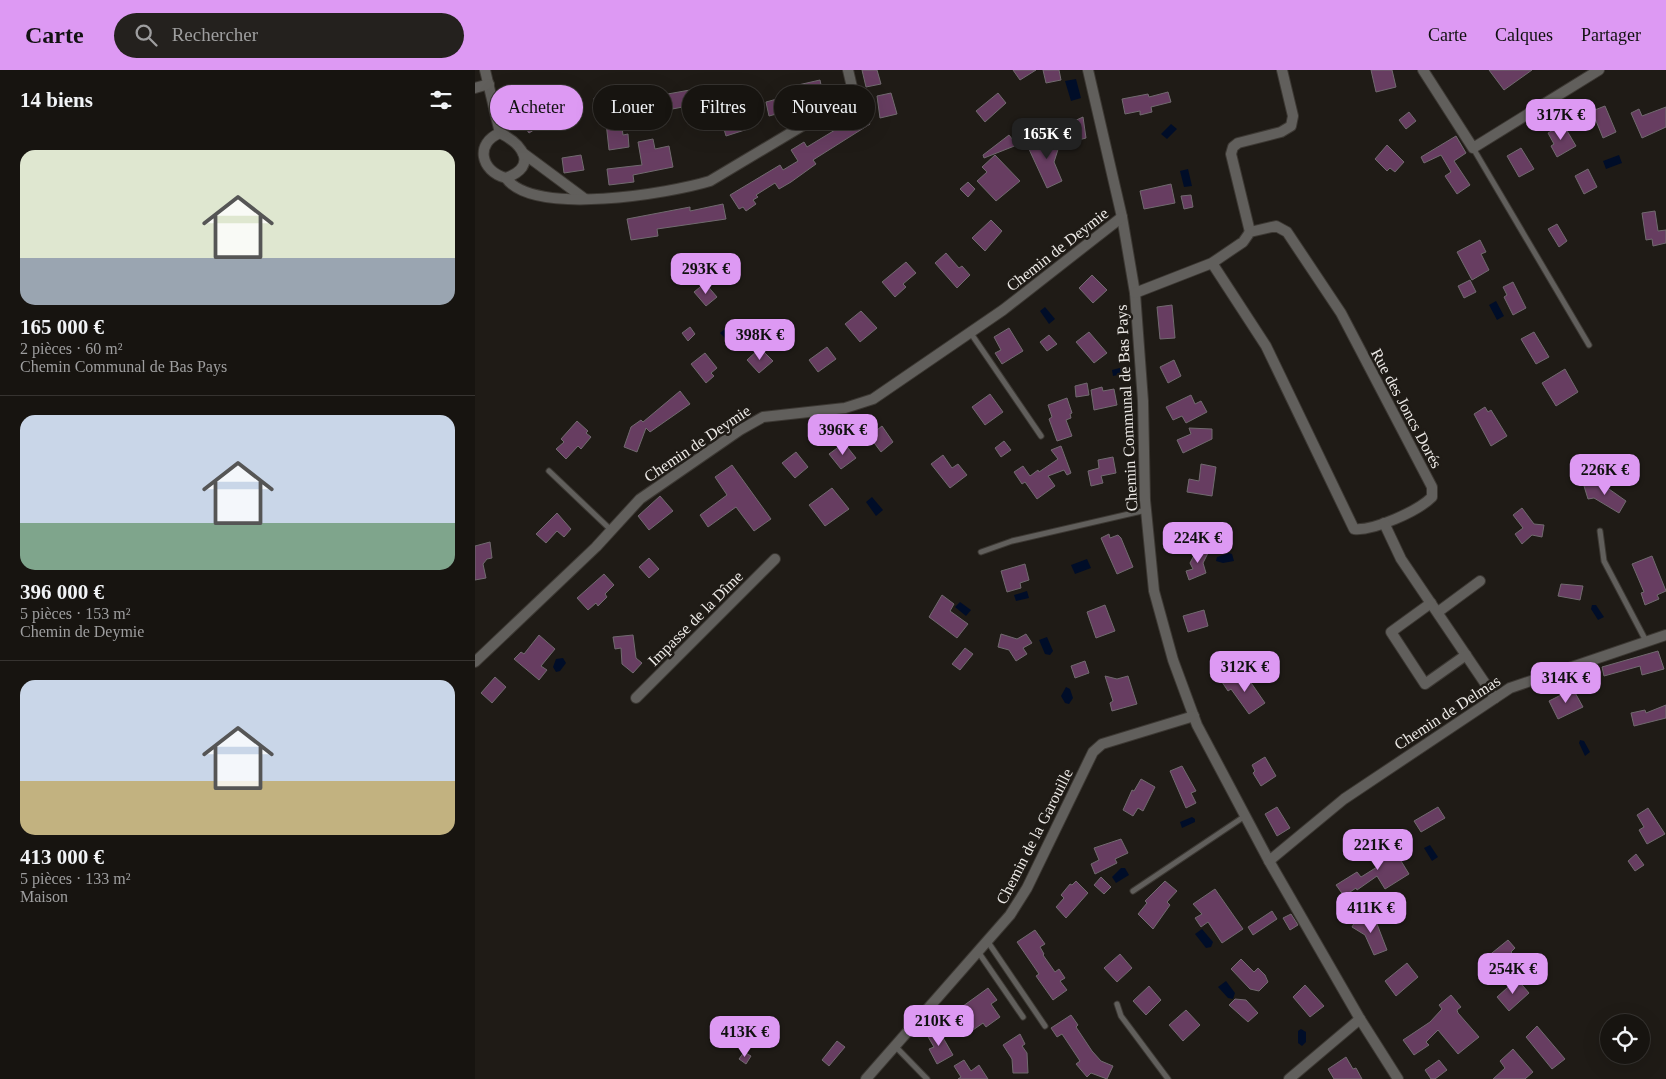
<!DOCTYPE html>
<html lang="fr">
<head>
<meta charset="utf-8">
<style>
	:root { --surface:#171410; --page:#24211e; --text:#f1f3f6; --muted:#9e9e9f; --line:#363330; --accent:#dd99f3 }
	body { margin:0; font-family:"Times New Roman",serif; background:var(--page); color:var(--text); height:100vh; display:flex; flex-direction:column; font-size:19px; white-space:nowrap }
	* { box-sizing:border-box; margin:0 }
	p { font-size:16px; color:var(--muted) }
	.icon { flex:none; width:28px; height:28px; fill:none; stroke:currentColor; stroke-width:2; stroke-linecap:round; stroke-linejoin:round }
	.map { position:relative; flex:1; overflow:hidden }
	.drawer { display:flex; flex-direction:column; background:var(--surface); width:475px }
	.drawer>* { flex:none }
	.guide { position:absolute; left:15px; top:15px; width:475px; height:45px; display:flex; gap:10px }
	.fabs { position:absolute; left:1125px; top:944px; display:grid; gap:10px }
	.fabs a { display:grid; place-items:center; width:50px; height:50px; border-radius:50%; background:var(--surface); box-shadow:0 5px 20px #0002,0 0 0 1px var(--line); font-size:25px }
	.price { position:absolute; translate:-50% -42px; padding:0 11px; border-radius:10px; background:var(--accent); color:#111; font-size:16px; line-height:32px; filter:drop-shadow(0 1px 2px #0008) }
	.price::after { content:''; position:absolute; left:50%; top:30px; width:15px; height:11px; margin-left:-8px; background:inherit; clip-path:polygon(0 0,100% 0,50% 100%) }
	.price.on { background:#222; color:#fff }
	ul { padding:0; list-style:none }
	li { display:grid; align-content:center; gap:10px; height:265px; padding:0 20px }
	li+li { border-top:1px solid var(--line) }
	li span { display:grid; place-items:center; height:155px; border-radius:15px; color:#555 }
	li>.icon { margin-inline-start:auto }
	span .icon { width:90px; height:90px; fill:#fffc; stroke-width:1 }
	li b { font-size:21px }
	h2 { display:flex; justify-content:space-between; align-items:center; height:60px; padding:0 20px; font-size:21px }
	.chip { padding:0 18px; border-radius:22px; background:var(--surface); box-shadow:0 5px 20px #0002,0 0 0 1px var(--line); font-size:18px; line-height:45px }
	.chip.on { background:var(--accent); color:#111 }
	header { display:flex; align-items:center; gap:30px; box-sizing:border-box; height:70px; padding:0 25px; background:var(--accent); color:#111 }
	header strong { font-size:24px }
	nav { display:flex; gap:28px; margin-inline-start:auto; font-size:18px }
	.search { width:350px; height:45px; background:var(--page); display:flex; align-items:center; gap:12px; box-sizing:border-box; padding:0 18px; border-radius:28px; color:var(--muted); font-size:19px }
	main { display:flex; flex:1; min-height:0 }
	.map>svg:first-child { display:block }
</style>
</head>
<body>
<header>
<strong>Carte</strong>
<div class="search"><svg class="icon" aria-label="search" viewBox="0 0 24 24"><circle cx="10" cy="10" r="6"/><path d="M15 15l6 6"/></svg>Rechercher</div>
<nav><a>Carte</a><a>Calques</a><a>Partager</a></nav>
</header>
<main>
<section class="drawer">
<h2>14 biens<svg class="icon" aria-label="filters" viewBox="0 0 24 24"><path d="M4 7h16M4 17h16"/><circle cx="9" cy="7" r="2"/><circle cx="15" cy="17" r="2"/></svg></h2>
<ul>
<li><span style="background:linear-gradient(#dfe7d0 70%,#9aa5b1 0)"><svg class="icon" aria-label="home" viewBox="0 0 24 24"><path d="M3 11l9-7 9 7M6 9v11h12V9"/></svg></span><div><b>165 000 €</b><p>2 pièces · 60 m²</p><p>Chemin Communal de Bas Pays</p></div></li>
<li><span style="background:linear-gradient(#c9d6e8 70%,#7fa58c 0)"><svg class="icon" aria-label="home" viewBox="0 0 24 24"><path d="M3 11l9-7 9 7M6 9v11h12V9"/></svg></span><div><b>396 000 €</b><p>5 pièces · 153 m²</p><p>Chemin de Deymie</p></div></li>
<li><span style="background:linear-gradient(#c9d6e8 65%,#c2b280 0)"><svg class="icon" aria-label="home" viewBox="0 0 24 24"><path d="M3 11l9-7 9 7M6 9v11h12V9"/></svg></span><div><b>413 000 €</b><p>5 pièces · 133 m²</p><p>Maison</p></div></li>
</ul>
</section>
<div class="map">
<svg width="1191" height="1009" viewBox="0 0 1191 1009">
	<rect width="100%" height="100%" fill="#1f1b16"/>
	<!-- water -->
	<g fill="#000d28">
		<polygon points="601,9 606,28 596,31 590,11"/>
		<polygon points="696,54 702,59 692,69 686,64"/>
		<polygon points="1144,85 1147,93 1131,99 1128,91"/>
		<polygon points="713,99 717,116 709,117 705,101"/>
		<polygon points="1021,231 1029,246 1022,250 1014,235"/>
		<polygon points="570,237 580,249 574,254 565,241"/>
		<polygon points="257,253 263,258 250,268 245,263"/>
		<polygon points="652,296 653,303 638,306 637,300"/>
		<polygon points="397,427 408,440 401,446 391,432"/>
		<polygon points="754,483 757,484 759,491 748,493 741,491 742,487"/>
		<polygon points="612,489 616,498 600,504 596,495"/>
		<polygon points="552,521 554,528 541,531 539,525"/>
		<polygon points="485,532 496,540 491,546 480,537"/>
		<polygon points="1117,535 1121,535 1129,547 1123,550 1116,539"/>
		<polygon points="572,567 578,581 575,585 570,584 564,570"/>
		<polygon points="88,588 91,593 85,601 81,602 78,597 81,589"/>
		<polygon points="591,617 595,619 598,628 594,634 590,633 586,626"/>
		<polygon points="1105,670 1109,671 1115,682 1110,686 1104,673"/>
		<polygon points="717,747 720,749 720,752 707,758 705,752"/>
		<polygon points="955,775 963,787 957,791 949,778"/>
		<polygon points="646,798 650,798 654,805 641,813 637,807"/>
		<polygon points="727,859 738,872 736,877 731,878 720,864"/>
		<polygon points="751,911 760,923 758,929 753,928 743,917"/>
		<polygon points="826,959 831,962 831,972 827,976 823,973 823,961"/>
	</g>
	<!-- building -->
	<g fill="#673d61" stroke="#716a6f">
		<polygon points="387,0 402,0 406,14 391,17"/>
		<polygon points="538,0 561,0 545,10"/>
		<polygon points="568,0 584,0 586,10 571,13"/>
		<polygon points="896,0 917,0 921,17 901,22"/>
		<polygon points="1014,0 1057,0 1029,20"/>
		<polygon points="345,10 348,24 326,29 323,15"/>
		<polygon points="215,20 218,35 187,41 187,45 163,49 159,30"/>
		<polygon points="693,22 696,32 676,37 677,42 665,45 665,41 650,44 647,29 673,24 674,27"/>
		<polygon points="416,23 422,44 405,48 402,26"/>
		<polygon points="523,23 531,33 510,52 501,41"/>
		<polygon points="143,26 148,65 153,64 154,77 134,80 130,43 120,44 119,28"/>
		<polygon points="313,26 316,40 294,46 291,32"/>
		<polygon points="49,28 65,56 54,63 36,37"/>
		<polygon points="88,35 89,43 99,42 100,54 78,57 76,36"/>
		<polygon points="1130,36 1141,62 1128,68 1117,41"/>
		<polygon points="1191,37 1191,57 1167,68 1156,43 1164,39 1167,46"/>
		<polygon points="934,42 941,51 931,59 924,50"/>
		<polygon points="388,43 395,54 338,90 341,94 316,112 304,119 300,113 281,125 283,127 278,130 281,134 271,141 268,137 264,139 255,125 305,95 308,100 323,91 316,80 329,72 332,77"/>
		<polygon points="268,45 273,59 251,66 247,52"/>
		<polygon points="608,47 611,68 600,71 597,52"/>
		<polygon points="1088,54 1101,76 1082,87 1076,76 1079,74 1073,63"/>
		<polygon points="534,65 542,75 509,88 508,85"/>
		<polygon points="576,66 586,70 579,92 587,111 572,118 553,77"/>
		<polygon points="981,66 991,83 979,91 995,115 982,124 970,106 976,102 966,85 949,93 946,87"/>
		<polygon points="178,69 180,79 194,76 198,97 158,105 159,112 134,115 132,99 167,95 163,72"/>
		<polygon points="912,75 929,92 920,102 915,98 912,101 900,89"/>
		<polygon points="1046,78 1059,99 1044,107 1032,86"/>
		<polygon points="106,85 109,100 89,103 87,88"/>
		<polygon points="520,85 545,111 521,131 502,111 512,102 507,97"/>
		<polygon points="1113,99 1122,117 1109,124 1100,106"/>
		<polygon points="493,112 500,119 493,127 485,119"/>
		<polygon points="696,114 700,133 669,139 665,121"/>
		<polygon points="716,125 718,137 709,139 706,126"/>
		<polygon points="248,134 251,149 182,159 183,166 156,170 152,149 215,137 215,141"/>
		<polygon points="1180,141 1183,161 1191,160 1191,173 1178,176 1177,169 1171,170 1167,143"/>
		<polygon points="516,150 527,161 510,181 497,168"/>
		<polygon points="1082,154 1092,171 1084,177 1073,159"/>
		<polygon points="1005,170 1011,182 1006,184 1014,200 997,210 982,182"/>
		<polygon points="471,183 484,198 487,196 495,205 482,218 460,193"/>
		<polygon points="431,192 441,203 428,214 431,217 420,227 407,212"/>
		<polygon points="617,205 632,220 618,233 604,218"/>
		<polygon points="995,210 1001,222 989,228 983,216"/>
		<polygon points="1038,212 1051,238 1038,245 1029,227 1032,225 1028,217"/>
		<polygon points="230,213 242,227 231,236 219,222"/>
		<polygon points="697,235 700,268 685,269 682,237"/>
		<polygon points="386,241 402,258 385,272 370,254"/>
		<polygon points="215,257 220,264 213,271 207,263"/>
		<polygon points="534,258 548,281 527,294 520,283 526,280 519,267"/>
		<polygon points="614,262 632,283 619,293 601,272"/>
		<polygon points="1059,262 1074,287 1061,294 1046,269"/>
		<polygon points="574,265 582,274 572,281 565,272"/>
		<polygon points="352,277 361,289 343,302 334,290"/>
		<polygon points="285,278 298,291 284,303 272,290"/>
		<polygon points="230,283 242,298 236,303 239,306 231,313 216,294"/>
		<polygon points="699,290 706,306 693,313 685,297"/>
		<polygon points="1090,299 1103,322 1081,336 1067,313"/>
		<polygon points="612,313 614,325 601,327 600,316"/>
		<polygon points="627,317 628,321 639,319 642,335 619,340 616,320"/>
		<polygon points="205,321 215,334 175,362 171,358 162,382 149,377 156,357 166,350 168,352"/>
		<polygon points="515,324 528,342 510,355 497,337"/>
		<polygon points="716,325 720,334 726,331 732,342 711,353 707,346 698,350 691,337"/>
		<polygon points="592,328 597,343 595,344 596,348 591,350 597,366 582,371 574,349 577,347 573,335"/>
		<polygon points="1010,337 1013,342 1016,340 1032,366 1016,376 999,344"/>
		<polygon points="102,351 113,361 111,363 116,367 106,379 103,376 91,389 81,379 89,372 86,369"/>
		<polygon points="407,356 418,372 406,382 394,366"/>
		<polygon points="714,358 737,359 737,369 708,383 702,370 716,364"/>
		<polygon points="529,371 536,380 526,387 520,378"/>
		<polygon points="369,373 381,388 366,399 354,384"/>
		<polygon points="586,376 596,403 592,405 589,400 573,406 580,416 562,429 550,412 547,414 539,402 548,396 555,406 563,400 564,402 583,389 576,380"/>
		<polygon points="321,382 333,397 320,408 307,393"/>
		<polygon points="468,385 477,398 483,394 492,405 475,418 456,394"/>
		<polygon points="638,387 641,403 626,406 628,413 616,416 613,401 624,398 623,390"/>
		<polygon points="726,394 741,397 737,426 712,422 714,409 724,411"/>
		<polygon points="257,395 296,449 279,461 261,437 233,457 225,445 252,425 240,407"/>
		<polygon points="1124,412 1151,431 1144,443 1119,428 1113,429 1109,416"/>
		<polygon points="357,418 374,439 350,456 334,435"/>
		<polygon points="185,426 198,441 174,460 163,446"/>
		<polygon points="1047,438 1059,454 1069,455 1067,467 1057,465 1047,474 1040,464 1048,458 1038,445"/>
		<polygon points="82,443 96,459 89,467 82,461 71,473 61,464"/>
		<polygon points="634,464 635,468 643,465 646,468 658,497 642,504 626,468"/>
		<polygon points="15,472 17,488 12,489 8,494 11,508 0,510 0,476"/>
		<polygon points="724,476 734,481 728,493 731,503 714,510 711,501 718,499 715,493"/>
		<polygon points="1177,486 1191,521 1182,525 1184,529 1170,535 1166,523 1169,522 1157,494"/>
		<polygon points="174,488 184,499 174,508 164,497"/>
		<polygon points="550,494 554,510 545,513 546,518 532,522 526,501"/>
		<polygon points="129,504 139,515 130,524 132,527 123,536 121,533 113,540 102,528"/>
		<polygon points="1086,514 1108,516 1105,530 1083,526"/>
		<polygon points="467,525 479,534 475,541 493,554 482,568 454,547"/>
		<polygon points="630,535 640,561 621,568 612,542"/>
		<polygon points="729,540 733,556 713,562 708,546"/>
		<polygon points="526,564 542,569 551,564 557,573 548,578 552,584 541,591 534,580 523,577"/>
		<polygon points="64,565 80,579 66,596 72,600 64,610 39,589 46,582 49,584"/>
		<polygon points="158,565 161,588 167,593 158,603 147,594 146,578 140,579 138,567"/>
		<polygon points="490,578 498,584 485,600 477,594"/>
		<polygon points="1183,581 1189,599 1167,605 1165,596 1129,606 1127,597"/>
		<polygon points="610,591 614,603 600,608 596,596"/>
		<polygon points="770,604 790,633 774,644 756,619 753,621 747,612 757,605 762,611"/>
		<polygon points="630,606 642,609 653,606 662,634 637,641 635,633 638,631"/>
		<polygon points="20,607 31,617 17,633 6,623"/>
		<polygon points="1098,619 1108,637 1083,649 1074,631"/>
		<polygon points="1191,635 1191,648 1159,656 1156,643 1170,640 1171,643"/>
		<polygon points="790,687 801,706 786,716 778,703 780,701 777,695"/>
		<polygon points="707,696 721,721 716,723 721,733 711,738 695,701"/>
		<polygon points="666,709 680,717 668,741 663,738 658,746 648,740 657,720 659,721"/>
		<polygon points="802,737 815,758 802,766 790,744"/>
		<polygon points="963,737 970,748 946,762 939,751"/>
		<polygon points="1173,738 1190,764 1172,774 1164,760 1169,757 1162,745"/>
		<polygon points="646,769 653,783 640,789 642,793 620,804 616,794 624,790 619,778"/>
		<polygon points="915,773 934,804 910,819 902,806 882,820 881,818 869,826 861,815 882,802 886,807 902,797 895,785"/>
		<polygon points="1161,784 1169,795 1160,801 1153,791"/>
		<polygon points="626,807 636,817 629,824 619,815"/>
		<polygon points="601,811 613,823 591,848 581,837 589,828 586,825 595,814 597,815"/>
		<polygon points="690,811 702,821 692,832 695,835 678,859 663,844 672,833 670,831"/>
		<polygon points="740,819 768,859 747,873 733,852 726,857 720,848 727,844 718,834"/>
		<polygon points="797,841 802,849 778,865 773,857"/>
		<polygon points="816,844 823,855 815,860 808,848"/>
		<polygon points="884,844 902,854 912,880 899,885 890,865 877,857"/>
		<polygon points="560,860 570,874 565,877 569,884 568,885 580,902 584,899 590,908 585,911 592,920 578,930 561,906 564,904 542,872"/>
		<polygon points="1033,870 1040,878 1036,882 1040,886 1018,905 1007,891"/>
		<polygon points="645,884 657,898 642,912 629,898"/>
		<polygon points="766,889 779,902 783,898 790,905 793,912 784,921 775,919 756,899"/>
		<polygon points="932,893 943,907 921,926 910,911"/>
		<polygon points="1042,909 1054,923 1034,941 1022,927"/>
		<polygon points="830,915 849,936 835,947 818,927"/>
		<polygon points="674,916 686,930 671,945 658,931"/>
		<polygon points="513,918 522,930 516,934 525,947 511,957 508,953 498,960 484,939"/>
		<polygon points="976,925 986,937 982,940 983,943 1004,967 983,984 963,960 951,972 954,975 939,985 928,970 955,952 967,939 964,935"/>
		<polygon points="760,929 771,930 783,943 773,952 754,935"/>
		<polygon points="477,940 484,949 476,955 469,946"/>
		<polygon points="711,940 725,955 708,971 694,955"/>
		<polygon points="596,945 603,955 601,957 617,981 626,991 638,996 632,1009 616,1003 612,1007 601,994 605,991 587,964 582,967 576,958"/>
		<polygon points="1062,956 1090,989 1077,999 1051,967"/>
		<polygon points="463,959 478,985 462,994 454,979 459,977 452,965"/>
		<polygon points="545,964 550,974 547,976 552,983 553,1003 538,1003 537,989 528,975"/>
		<polygon points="362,971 370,977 354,996 347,990"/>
		<polygon points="1038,979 1058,1002 1050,1009 1018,1009 1030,998 1025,991"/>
		<polygon points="269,982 276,986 271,994 264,989"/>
		<polygon points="871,987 878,999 881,998 887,1009 859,1009 853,999"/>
		<polygon points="489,990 496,1001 504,995 513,1009 483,1009 486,1007 479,996"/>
		<polygon points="964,990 972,1000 960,1009 956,1009 950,1000"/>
	</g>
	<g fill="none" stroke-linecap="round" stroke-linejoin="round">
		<!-- lane casing -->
		<g stroke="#3c3833" stroke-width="7">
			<g id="lane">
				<polyline points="998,78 1114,275"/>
				<polyline points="495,262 566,366"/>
				<polyline points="74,401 136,460"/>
				<polyline points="1125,461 1129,491 1171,571"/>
				<polyline points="506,482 537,471 671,440"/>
				<polyline points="658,821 770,746"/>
				<polyline points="513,872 570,956"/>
				<polyline points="504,883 548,947"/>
				<polyline points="642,934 646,946 693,1009"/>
				<polyline points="420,976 452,1009"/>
			</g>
		</g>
		<!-- street casing -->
		<g stroke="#3c3833" stroke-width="12">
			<g id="street">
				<polyline points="10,0 25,63"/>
				<polyline points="613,0 647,147 660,223 668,331 670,430 679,521 698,590 722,655 794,791 885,949 923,1009"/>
				<polyline points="948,0 998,78 1124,0"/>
				<polyline points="0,18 14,14"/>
				<path d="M25 63C47 74 64 96 31 108 5 101 0 73 25 63Z"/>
				<polyline points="48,83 110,129"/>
				<path d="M31 108C58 147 196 123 235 111L374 28 377 17 373 0"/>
				<polyline points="775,162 756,84 758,77 763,73 806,62 816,56 818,46 807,0"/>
				<path d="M660 223 737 193 768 172 775 162 801 156 812 162 866 243 957 417V427C943 441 899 461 879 459L791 276 737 193"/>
				<polyline points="909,453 926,489 1020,628"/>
				<polyline points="956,533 916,562 950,614 991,585"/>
				<polyline points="963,542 1005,511"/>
				<polyline points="0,592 121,477 165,429 265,360 288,347 370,338 398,329 528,240 647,147"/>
				<polyline points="161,628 300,489"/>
				<polyline points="794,791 869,729 1035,618 1191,565"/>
				<polyline points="391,1009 535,845 552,818 618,682 627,674 719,646"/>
				<polyline points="814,1009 885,949"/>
			</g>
		</g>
		<!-- lane -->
		<use href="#lane" stroke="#615f5c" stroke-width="5"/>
		<!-- street -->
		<use href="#street" stroke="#615f5c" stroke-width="10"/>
	</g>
	<g text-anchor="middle" stroke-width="5" stroke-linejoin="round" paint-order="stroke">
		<!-- street labels -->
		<g font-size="16" fill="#edeae7" stroke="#1f1b16">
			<text transform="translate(582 179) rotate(-38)" y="6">Chemin de Deymie</text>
			<text transform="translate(651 338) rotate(-93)" y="6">Chemin Communal de Bas Pays</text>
			<text transform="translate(932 338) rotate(62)" y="6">Rue des Joncs Dorés</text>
			<text transform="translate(222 373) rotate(-34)" y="6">Chemin de Deymie</text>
			<text transform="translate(220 548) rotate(-45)" y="6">Impasse de la Dîme</text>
			<text transform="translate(972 642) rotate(-33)" y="6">Chemin de Delmas</text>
			<text transform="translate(559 766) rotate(-63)" y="6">Chemin de la Garouille</text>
		</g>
	</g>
</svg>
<div class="fabs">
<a><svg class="icon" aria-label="locate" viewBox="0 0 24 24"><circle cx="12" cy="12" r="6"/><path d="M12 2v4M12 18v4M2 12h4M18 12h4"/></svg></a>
</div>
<b class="price" style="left:1086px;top:71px">317K €</b>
<b class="price on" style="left:572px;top:90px">165K €</b>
<b class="price" style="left:231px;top:225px">293K €</b>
<b class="price" style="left:285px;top:291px">398K €</b>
<b class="price" style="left:368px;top:386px">396K €</b>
<b class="price" style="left:1130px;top:426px">226K €</b>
<b class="price" style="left:723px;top:494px">224K €</b>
<b class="price" style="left:770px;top:623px">312K €</b>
<b class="price" style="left:1091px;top:634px">314K €</b>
<b class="price" style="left:903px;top:801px">221K €</b>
<b class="price" style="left:896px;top:864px">411K €</b>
<b class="price" style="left:1038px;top:925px">254K €</b>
<b class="price" style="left:464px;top:977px">210K €</b>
<b class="price" style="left:270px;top:988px">413K €</b>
<div class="guide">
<a class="chip on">Acheter</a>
<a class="chip">Louer</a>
<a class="chip">Filtres</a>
<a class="chip">Nouveau</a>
</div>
</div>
</main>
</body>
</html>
